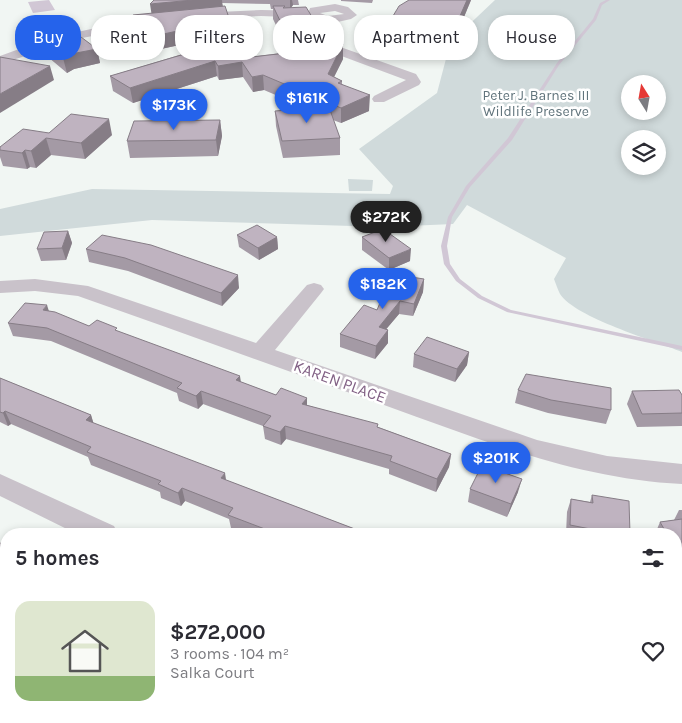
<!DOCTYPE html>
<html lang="en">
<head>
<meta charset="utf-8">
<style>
	:root { --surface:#fff; --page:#f2f2f3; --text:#2b2b33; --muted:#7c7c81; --line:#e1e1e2; --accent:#2563eb }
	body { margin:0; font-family:Karla,sans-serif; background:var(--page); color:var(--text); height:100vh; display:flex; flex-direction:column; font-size:19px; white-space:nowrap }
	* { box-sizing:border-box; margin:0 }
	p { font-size:16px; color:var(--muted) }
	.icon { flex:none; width:28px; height:28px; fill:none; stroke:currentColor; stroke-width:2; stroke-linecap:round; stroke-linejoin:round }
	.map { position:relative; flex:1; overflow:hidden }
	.panel { position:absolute; left:0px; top:528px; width:682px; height:196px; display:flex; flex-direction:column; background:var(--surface); border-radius:20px 20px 0 0; box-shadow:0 2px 8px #0003 }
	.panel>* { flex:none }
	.guide { position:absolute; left:15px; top:15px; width:652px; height:45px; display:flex; gap:10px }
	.needle { width:32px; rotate:349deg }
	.tools { position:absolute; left:621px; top:75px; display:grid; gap:10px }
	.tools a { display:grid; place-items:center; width:45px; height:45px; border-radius:50%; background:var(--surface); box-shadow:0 2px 8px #0003; font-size:25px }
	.price { position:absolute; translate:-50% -42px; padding:0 11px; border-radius:18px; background:var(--accent); color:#fff; font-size:16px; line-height:32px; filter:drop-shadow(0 1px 2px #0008) }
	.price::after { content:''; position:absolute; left:50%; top:30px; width:15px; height:11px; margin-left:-8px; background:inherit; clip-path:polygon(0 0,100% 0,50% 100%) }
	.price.on { background:#222; color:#fff }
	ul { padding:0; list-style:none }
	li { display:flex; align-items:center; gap:15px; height:125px; padding:0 15px }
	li+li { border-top:1px solid var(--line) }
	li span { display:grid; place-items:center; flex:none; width:140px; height:100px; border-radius:15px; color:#555 }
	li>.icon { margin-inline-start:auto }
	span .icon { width:60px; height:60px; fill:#fffc; stroke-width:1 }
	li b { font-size:21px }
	h2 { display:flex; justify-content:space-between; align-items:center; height:60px; padding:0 15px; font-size:21px }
	.pill { padding:0 18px; border-radius:20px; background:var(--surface); box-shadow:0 2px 8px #0003; font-size:18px; line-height:45px }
	.pill.on { background:var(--accent); color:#fff }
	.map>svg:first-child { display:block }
</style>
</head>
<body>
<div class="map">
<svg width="682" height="723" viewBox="0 0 682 723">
	<rect width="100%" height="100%" fill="#f1f6f3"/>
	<!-- green -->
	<g fill="#d0dadb" fill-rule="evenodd">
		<path d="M495 0H682V352C653 340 576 318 560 294 558 290 556 284 554 279L566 258 467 205 453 224 385 227 152 220 0 236V209L92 189 390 194 393 186 359 149 437 93 447 55 458 35ZM630 84H658V111H630ZM630 139H658V166H630Z"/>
		<polygon points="48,22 56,28 26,35 17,27"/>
		<polygon points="348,179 373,180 372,191 349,191"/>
	</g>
	<!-- water -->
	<polygon fill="#d1c7d5" points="49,0 55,10 33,13 28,2"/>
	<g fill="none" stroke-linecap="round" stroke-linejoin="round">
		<!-- stream -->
		<polygon fill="#d1c7d5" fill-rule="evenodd" points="606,0 610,0 602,5 596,20 559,65 512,140 470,187 452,217 447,246 450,264 460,279 482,296 511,310 682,346 682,350 507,312 478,298 456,281 444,264 441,246 448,217 466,186 508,138 557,63 593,19 600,3"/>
		<!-- minor -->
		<g fill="#c9c2ca" fill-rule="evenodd">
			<path d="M335 4 348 7 357 15 351 19 333 23 312 18 261 16 198 19 192 16 198 13 261 10 309 11 310 8ZM335 11 344 14 328 16 320 13Z"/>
			<path d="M164 17 170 20 168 22 82 38 0 64V56C53 36 108 23 164 17Z"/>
			<polygon points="332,44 416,74 421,82 419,85 384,102 374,102 372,99 374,96 406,80 328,51 326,48 328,45"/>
			<path d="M35 279 88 286 256 343 307 285 314 283 321 285 324 289 321 293 275 350 537 440 607 456 682 464V484C577 479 482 440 384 405 282 369 180 332 78 296L35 291 0 293V281Z"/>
			<polygon points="0,474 114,526 118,534 77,534 0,496"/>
			<polygon points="420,718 455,718 453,723 418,723"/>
			<polygon points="469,718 512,718 514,723 471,723"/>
		</g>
	</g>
	<!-- wall -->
	<g fill="#a49aa5" fill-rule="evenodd">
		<path d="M154 0H298L299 5H293L291 8 343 59 334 77 342 81V84L369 111 341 123 333 120 340 138V155L283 158 276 126 275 111 306 108 264 90 253 92 243 77 219 80 217 76 133 103 113 91 110 76 186 53 184 44 147 52 135 29 133 15 152 14ZM222 3 270 4 271 9H273V19L289 52 243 58 232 41H233L232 27 223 7Z"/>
		<polygon points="341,0 373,0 372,3 341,1"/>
		<polygon points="409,0 471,0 459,29 428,50 386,40 387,26"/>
		<polygon points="43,16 62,30 97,49 100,63 74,69 67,73 42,52 38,38 51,34 44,21"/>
		<polygon points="220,120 222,136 218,156 130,158 127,141"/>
		<polygon points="49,133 112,135 85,159 51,155 36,168 30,167 27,169 3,166 0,157 0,147"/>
		<polygon points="68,231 72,243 66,260 41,261 37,249"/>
		<polygon points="237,235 277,237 278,249 259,260 239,247"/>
		<polygon points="362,237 410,261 389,270 362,250"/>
		<polygon points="151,245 239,288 222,306 128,271 89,262 86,249"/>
		<polygon points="424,279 423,292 413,316 399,314 386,329 388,330 388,343 375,359 340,347 340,334"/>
		<polygon points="49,311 89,326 117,331 241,382 276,395 307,398 307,405 378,427 451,454 449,467 436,492 389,474 389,469 286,439 281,445 265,439 263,426 203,404 198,409 179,401 177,393 51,341 13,336 8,323"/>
		<polygon points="469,352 467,365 455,382 413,367 414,354"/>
		<polygon points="0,378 91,415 93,423 226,480 368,534 245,534 231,528 229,519 185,501 181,506 161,498 160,492 91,465 88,457 11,424 8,426 0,422"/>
		<polygon points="518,390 611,410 606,424 548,413 515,403"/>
		<polygon points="632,391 682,413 682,426 637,427 627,404"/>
		<polygon points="470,489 518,492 507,517 468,502"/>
		<polygon points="592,495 630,534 566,534 567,512 571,499 590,502"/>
		<polygon points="679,510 682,510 682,562 676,562 676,534 655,534 660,522 674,520"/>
		<polygon points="0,543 6,546 6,605 0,602"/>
		<polygon points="676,660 682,662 682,682 680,701 676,706"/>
	</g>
	<!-- shaded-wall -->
	<g fill="#867d86">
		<polygon points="193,0 222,0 223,10 152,17 150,4"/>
		<polygon points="290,0 292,0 293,5 290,9"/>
		<polygon points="467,0 471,0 459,29 428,50 429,35"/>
		<polygon points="232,27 233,41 224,42 223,28"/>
		<polygon points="182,30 184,44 147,52 145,38"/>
		<polygon points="343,44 343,59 328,89 328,74"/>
		<polygon points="97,49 100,63 74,69 67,73 63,58 71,54"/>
		<polygon points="215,61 217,76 133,103 130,88"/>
		<polygon points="242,62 243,77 219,80 218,66"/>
		<polygon points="50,66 54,80 0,113 0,94"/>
		<polygon points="263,75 264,90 253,92 252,77"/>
		<polygon points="370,95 369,111 341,123 341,108"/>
		<polygon points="109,119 112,135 85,159 81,143"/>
		<polygon points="220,120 222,136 218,156 216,140"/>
		<polygon points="46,138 51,155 36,168 31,151"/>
		<polygon points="25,150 30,167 27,169 22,153"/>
		<polygon points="68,231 72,243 66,260 62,248"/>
		<polygon points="277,237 278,249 259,260 258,248"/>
		<polygon points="411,249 410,261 389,270 389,258"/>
		<polygon points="238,275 239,288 222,306 221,293"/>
		<polygon points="424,279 423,292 413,316 414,304"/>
		<polygon points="400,301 399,314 378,339 379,327"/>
		<polygon points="47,305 51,318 43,310"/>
		<polygon points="388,330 388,343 375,359 376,346"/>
		<polygon points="469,352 467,365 455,382 457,369"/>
		<polygon points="240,376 242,389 236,380"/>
		<polygon points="201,391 203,404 198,409 196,396"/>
		<polygon points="307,398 307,411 302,404"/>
		<polygon points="5,411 11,424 8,426 3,413"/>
		<polygon points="91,415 95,428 86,420"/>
		<polygon points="285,426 286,439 281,445 280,432"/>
		<polygon points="451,454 449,467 436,492 437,479"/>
		<polygon points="225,473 227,486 221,478"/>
		<polygon points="522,479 518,492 507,517 511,504"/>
		<polygon points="182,488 185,501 181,506 178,493"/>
	</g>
	<!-- building -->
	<g fill="#bfb3c0" stroke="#867d86">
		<polygon points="154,0 193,0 150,4"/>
		<polygon points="409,0 467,0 460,16 429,35 387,26 399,6"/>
		<polygon points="225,6 232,27 223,28 243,58 295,52 273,6 285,6 283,8 306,7 329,45 335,42 343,44 328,74 342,81 338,83 370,95 341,108 263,75 252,77 242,62 218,66 215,61 130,88 110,76 188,53 182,30 145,38 133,15"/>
		<polygon points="43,16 62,30 52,33"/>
		<polygon points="69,28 97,49 71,54 63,58 38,38"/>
		<polygon points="0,57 50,66 0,94"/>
		<polygon points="329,107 340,138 282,141 275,111"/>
		<polygon points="71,114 109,119 81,143 46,138 31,151 25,150 22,153 0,150 0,147 23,129 49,133"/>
		<polygon points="220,120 216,140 127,141 134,121"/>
		<polygon points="257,225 277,237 258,248 237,235"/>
		<polygon points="383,229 411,249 389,258 362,237"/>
		<polygon points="68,231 62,248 37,249 44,232"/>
		<polygon points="102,235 151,245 238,275 221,293 125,258 86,249"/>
		<polygon points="392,274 424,279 414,304 400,301 379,327 388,330 376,346 340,334 364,305 377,310"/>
		<polygon points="25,303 47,305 43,310 55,312 89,326 97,320 117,328 115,330 240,376 236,380 276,395 281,388 307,398 302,404 378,424 377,427 451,454 437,479 390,461 392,456 285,426 280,432 263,426 271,416 201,391 196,396 177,388 182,383 47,328 8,323"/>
		<polygon points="427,337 469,352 457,369 414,354"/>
		<polygon points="526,374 611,388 611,410 551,400 518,390"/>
		<polygon points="0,378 91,415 86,420 225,473 221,478 368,534 278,534 228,515 233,508 182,488 178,493 158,484 161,481 87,452 91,447 5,411 3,413 0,412"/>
		<polygon points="679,390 682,395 682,413 642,414 632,391"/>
		<polygon points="482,465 522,479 511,504 470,489"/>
		<polygon points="592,495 629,501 630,534 616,534 570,525 571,499 593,503"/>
		<polygon points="682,519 682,550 676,550 676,534 667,534 660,522"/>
		<polygon points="0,543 6,546 6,596 0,593"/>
		<polygon points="676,660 682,662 682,671 676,672"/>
		<polygon points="676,680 681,681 680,701 676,700"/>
		<polygon points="275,718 337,718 335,723 273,723"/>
	</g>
	<g text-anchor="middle" stroke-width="5" stroke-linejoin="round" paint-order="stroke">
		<!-- far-park labels -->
		<g font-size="14" fill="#61747c" stroke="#fff">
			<text x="536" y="100">Peter J. Barnes III<tspan x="536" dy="16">Wildlife Preserve</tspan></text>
		</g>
		<!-- street labels -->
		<g font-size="16" fill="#826185" stroke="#fff">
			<text transform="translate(340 381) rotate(20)" y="6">KAREN PLACE</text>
		</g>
	</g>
</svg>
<div class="tools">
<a><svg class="needle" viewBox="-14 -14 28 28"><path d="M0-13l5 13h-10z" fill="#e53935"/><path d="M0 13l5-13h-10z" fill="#7c7c81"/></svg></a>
<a><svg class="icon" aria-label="layers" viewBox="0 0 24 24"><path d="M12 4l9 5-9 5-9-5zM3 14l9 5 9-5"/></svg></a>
</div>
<b class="price" style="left:307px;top:124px">$161K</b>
<b class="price" style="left:174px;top:131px">$173K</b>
<b class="price on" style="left:386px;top:243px">$272K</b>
<b class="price" style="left:383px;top:310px">$182K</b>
<b class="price" style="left:496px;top:484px">$201K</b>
<div class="guide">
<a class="pill on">Buy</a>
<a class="pill">Rent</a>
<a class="pill">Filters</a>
<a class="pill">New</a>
<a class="pill">Apartment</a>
<a class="pill">House</a>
</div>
<section class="panel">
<h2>5 homes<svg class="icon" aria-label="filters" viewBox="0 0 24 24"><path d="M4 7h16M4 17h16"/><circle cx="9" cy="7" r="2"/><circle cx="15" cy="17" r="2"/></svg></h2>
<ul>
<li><span style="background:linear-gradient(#dfe7d0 75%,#8fb573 0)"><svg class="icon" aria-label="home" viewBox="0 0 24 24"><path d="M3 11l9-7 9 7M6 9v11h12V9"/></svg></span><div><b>$272,000</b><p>3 rooms · 104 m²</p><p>Salka Court</p></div><svg class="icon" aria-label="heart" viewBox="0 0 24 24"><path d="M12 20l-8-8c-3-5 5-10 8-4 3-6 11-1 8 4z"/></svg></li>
</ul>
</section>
</div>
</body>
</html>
